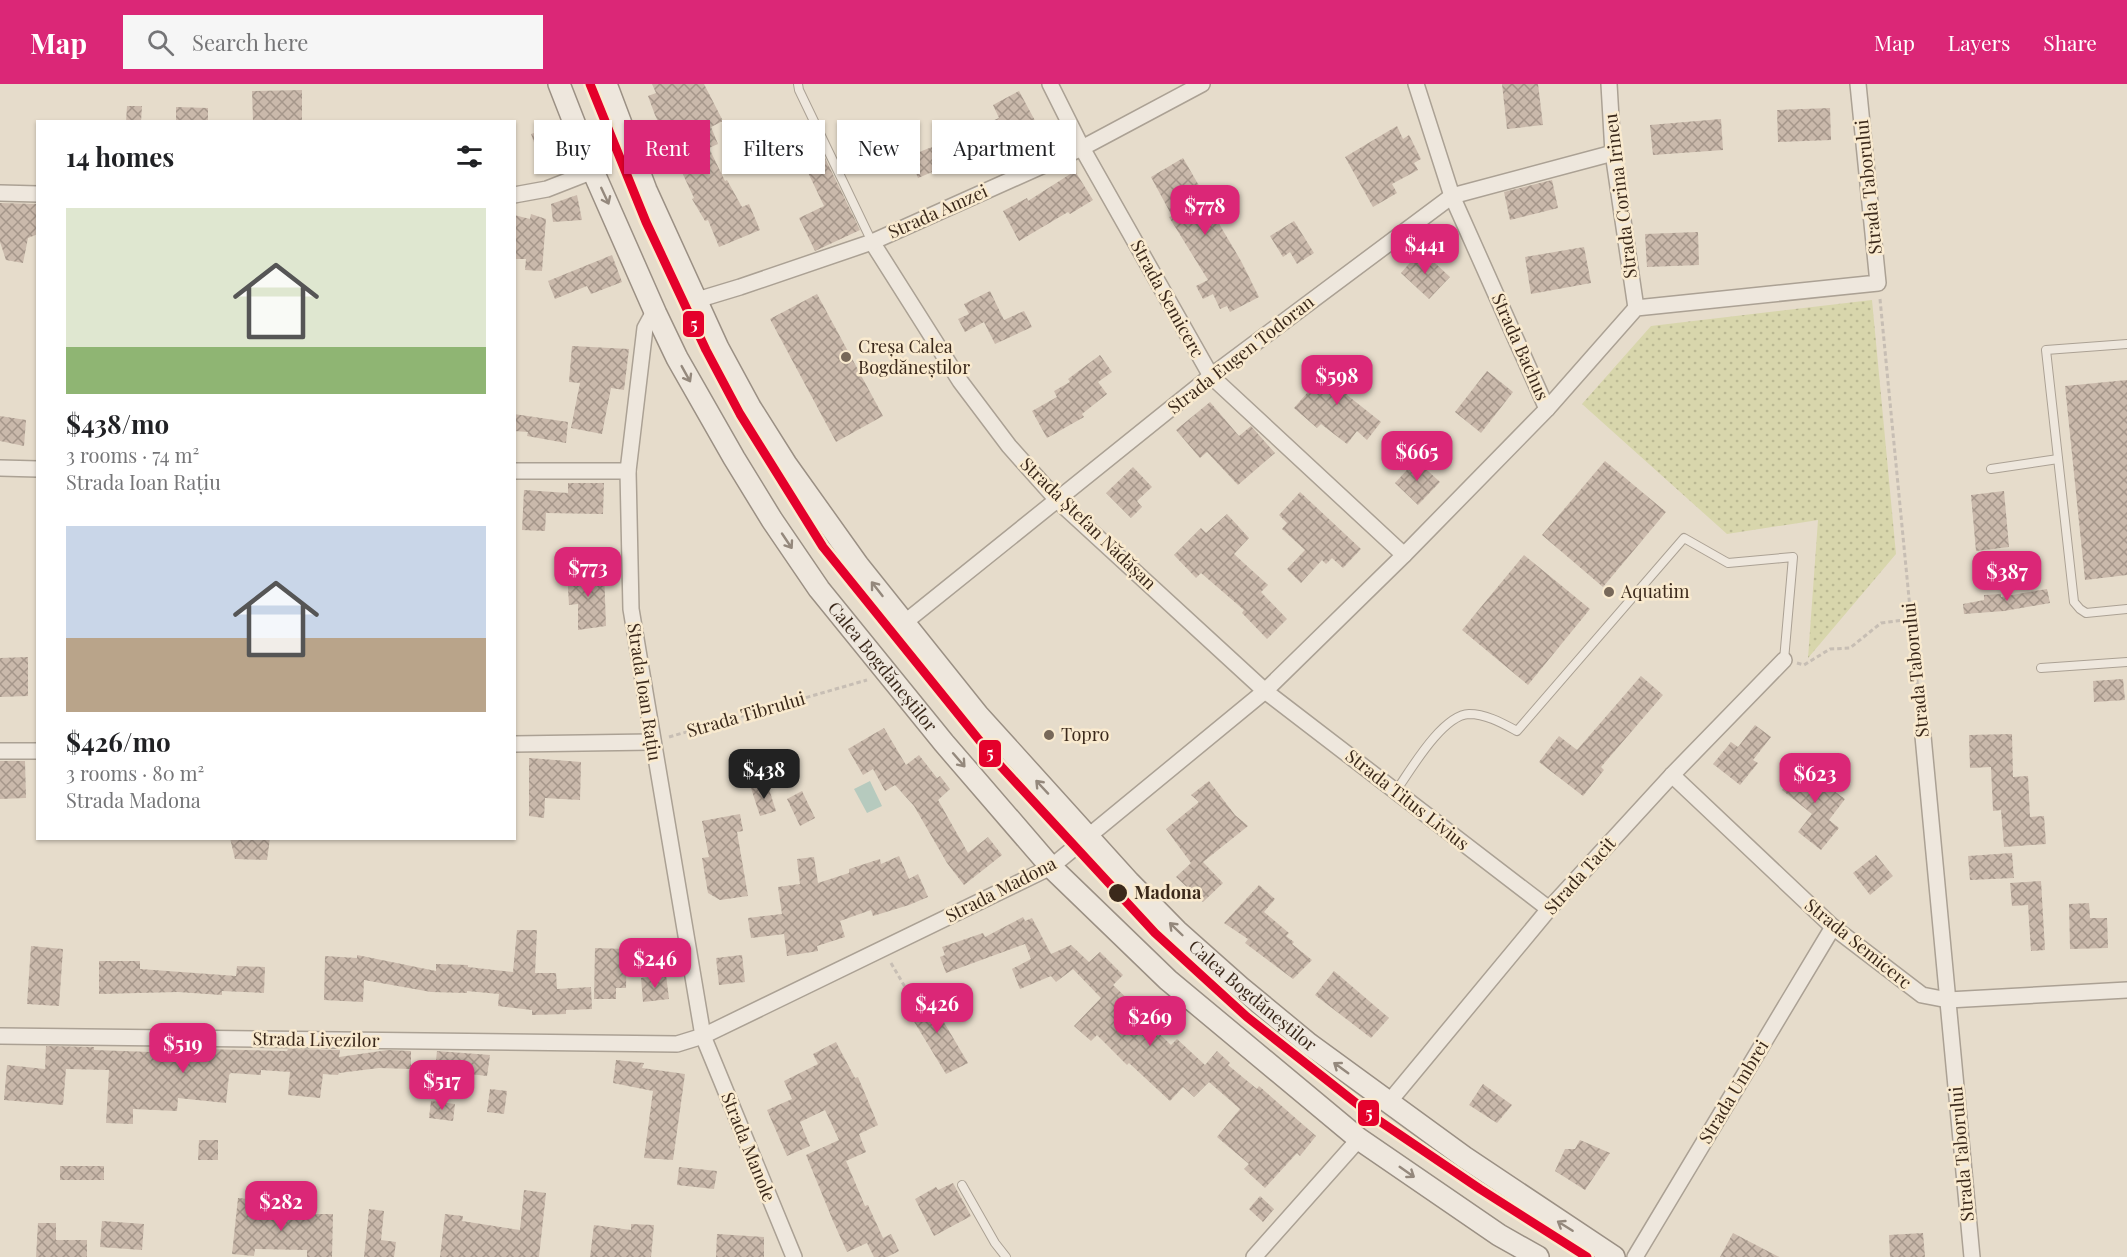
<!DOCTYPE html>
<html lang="en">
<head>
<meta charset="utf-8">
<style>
	:root { --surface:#fff; --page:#f6f6f6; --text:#202124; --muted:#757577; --accent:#db2777 }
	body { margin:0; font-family:"Playfair Display",serif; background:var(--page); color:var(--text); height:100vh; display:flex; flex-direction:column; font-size:22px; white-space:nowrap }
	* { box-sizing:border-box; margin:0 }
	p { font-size:20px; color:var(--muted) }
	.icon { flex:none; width:33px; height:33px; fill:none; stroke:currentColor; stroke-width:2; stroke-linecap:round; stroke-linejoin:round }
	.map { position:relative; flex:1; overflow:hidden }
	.side { position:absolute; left:36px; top:36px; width:480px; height:720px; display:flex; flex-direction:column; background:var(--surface); border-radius:0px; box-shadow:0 2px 4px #0004 }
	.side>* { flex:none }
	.hud { position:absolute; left:534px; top:36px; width:570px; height:54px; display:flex; gap:12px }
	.price { position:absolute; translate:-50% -51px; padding:0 14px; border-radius:12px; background:var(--accent); color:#fff; font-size:20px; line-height:39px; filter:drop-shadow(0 2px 3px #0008) }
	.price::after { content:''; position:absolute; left:50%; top:36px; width:18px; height:14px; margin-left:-9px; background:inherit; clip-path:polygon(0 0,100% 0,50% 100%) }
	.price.current { background:#222; color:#fff }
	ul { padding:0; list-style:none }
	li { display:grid; align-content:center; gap:12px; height:318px; padding:0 30px }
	li span { display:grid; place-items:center; height:186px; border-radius:0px; color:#555 }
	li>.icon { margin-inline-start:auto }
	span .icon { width:108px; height:108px; fill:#fffc; stroke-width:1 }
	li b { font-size:26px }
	h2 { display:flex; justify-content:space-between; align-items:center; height:72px; padding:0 30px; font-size:26px }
	.tag { padding:0 21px; border-radius:0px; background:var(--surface); box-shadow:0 2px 4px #0004; font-size:21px; line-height:54px }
	.tag.current { background:var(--accent); color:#fff }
	header { display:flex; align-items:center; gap:36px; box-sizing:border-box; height:84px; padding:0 30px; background:var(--accent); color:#fff }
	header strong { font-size:28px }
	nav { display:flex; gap:33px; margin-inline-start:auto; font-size:21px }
	.search { width:420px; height:54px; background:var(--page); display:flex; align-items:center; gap:15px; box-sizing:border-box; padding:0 21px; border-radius:0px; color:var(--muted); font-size:22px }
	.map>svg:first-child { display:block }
</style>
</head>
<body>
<header>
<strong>Map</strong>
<div class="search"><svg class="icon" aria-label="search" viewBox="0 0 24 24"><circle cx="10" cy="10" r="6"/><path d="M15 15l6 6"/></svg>Search here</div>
<nav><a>Map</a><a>Layers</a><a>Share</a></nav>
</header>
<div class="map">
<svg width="2127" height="1173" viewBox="0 0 2127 1173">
	<defs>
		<pattern id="grass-dots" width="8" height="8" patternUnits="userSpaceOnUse" patternTransform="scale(1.5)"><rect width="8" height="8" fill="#d8d6ac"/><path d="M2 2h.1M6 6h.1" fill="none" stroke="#bab893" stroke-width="1.8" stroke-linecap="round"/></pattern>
		<pattern id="building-cross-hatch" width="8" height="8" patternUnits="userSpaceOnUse" patternTransform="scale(1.5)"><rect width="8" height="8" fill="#cab9ab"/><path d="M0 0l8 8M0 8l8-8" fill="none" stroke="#a5968a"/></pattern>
	</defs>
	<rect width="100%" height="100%" fill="#e6dccb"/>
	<!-- grass -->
	<polygon fill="url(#grass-dots)" points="1872,216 1896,470 1808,574 1818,436 1727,450 1582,320 1651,242"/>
	<!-- water -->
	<polygon fill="#b6cabe" points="870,697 882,722 867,729 854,705"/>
	<!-- building -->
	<g fill="url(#building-cross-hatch)">
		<polygon points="652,0 704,0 723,37 711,43 718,60 709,64 725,97 727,96 742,123 749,120 760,146 719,163 708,136 705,137 692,115 694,114 655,31 648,12 656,9"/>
		<polygon points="1502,0 1538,0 1543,41 1507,45"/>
		<polygon points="302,6 302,38 253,38 252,7"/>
		<polygon points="1019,7 1039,44 999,66 972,78 951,86 949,81 918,94 909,72 932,63 935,71 963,57 960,51 999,34 993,21"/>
		<polygon points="127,22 142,22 141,38 126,38"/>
		<polygon points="176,23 208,24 208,38 176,38"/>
		<polygon points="1830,24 1831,56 1778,58 1777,26"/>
		<polygon points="1721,35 1723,66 1653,71 1650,41"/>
		<polygon points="561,40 570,64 540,75 531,50"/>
		<polygon points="1397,42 1403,55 1409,51 1421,75 1414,79 1418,86 1392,100 1397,109 1373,123 1345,73"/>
		<polygon points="810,43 860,146 815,167 799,134 824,122 790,51"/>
		<polygon points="1183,74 1205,112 1213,107 1229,132 1218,138 1241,177 1259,213 1230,228 1227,222 1220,225 1213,210 1203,215 1196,202 1208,196 1169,133 1172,132 1151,93"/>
		<polygon points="1075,87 1093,116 1070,130 1068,128 1019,157 1003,127 1027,114 1028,117"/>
		<polygon points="1552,96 1558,124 1510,136 1504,108"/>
		<polygon points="577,111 582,136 553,138 551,120"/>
		<polygon points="0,119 38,120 38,150 28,154 23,179 6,176 0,158"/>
		<polygon points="531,130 546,135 542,187 525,186 526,175 514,175 514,131 530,135"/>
		<polygon points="1294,137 1314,169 1297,180 1290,168 1283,173 1270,152"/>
		<polygon points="1698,148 1699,181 1647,183 1645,150"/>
		<polygon points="1584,163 1591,199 1531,210 1525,173"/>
		<polygon points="1421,166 1450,193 1429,215 1401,189"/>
		<polygon points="612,171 622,198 591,210 587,202 555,215 548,197"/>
		<polygon points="990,207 1004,236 1024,227 1032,243 995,260 984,238 965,248 958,235 969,230 964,220"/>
		<polygon points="817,210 883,332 836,358 770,235"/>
		<polygon points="572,262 629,265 624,306 611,304 602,350 571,344 580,299 569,298"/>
		<polygon points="1100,271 1112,288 1098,298 1107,310 1082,330 1084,333 1047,354 1032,327 1057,313 1054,307 1070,298 1068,295"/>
		<polygon points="1335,277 1358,297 1347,311 1381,338 1367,356 1357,347 1347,360 1321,340 1317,344 1294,324"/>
		<polygon points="1487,287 1513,308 1481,349 1455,328"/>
		<polygon points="2127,296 2127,491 2085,496 2065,302"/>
		<polygon points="1210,318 1239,352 1251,342 1275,369 1238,401 1207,368 1200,374 1176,346"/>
		<polygon points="514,330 568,338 566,359 527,352 528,348 514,347"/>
		<polygon points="0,332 26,336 24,362 0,357"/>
		<polygon points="1416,376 1440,398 1418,421 1395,399"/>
		<polygon points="1605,377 1666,428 1603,503 1542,451"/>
		<polygon points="1133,383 1152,403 1137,417 1142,423 1131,434 1106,409"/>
		<polygon points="568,399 604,399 603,430 546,429 545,447 522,446 524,406 568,409"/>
		<polygon points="2004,407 2009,463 1976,467 1971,411"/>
		<polygon points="1300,408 1361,465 1343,484 1332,474 1326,480 1322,476 1301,499 1287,485 1305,466 1282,445 1287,439 1279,431"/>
		<polygon points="1227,430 1249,454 1234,470 1268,501 1261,508 1287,535 1267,555 1242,529 1244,526 1201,489 1196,494 1174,471 1201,444 1206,449"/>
		<polygon points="1524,471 1590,525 1528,601 1462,546"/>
		<polygon points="604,487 606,542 578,546 578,520 569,521 567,488"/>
		<polygon points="2047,505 2050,519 2004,527 1964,530 1963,520 1984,516 1984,511 2001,510 2001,513"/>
		<polygon points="28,573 28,612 0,613 0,574"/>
		<polygon points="1641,592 1663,611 1601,683 1604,686 1583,712 1539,678 1559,652 1577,666"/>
		<polygon points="2123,595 2125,616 2094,618 2093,597"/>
		<polygon points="1755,641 1771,653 1753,676 1758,679 1740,701 1713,680 1731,658 1738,663"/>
		<polygon points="884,644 906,681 919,671 937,694 940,692 950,705 938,716 968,769 988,753 1002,771 964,801 947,779 914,722 895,701 885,707 873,685 863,691 848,665"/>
		<polygon points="2012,650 2013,693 2028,692 2030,733 2044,732 2046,760 2004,763 2001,726 1993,727 1991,683 1970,684 1969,651"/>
		<polygon points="529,674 581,678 580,716 545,714 544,734 529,732"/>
		<polygon points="1805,676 1824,690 1819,696 1845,715 1829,736 1839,744 1821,766 1798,748 1812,730 1782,706"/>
		<polygon points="0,677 25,677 26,714 0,715"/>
		<polygon points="1209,697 1235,731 1248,742 1203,778 1223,799 1203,818 1176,793 1191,779 1166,745 1199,718 1191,711"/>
		<polygon points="767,699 776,727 760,732 751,704"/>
		<polygon points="802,707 815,734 800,742 787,715"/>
		<polygon points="740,730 743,747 737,748 748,812 720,816 708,809 702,774 709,773 702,737"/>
		<polygon points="230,754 270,754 267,776 235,775"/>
		<polygon points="2012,769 2014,794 1970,796 1968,772"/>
		<polygon points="1876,771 1893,792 1870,811 1853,789"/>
		<polygon points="899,772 909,795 918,790 928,813 909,821 873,832 871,826 840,837 845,853 817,862 818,867 787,872 784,850 751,854 748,834 782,830 778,803 800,800 797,775 814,773 818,799 849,789 849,785 880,775 881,780"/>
		<polygon points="2041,797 2045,866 2031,867 2028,821 2012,822 2010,799"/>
		<polygon points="1259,801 1275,815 1264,828 1289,849 1286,852 1294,858 1292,860 1312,876 1293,895 1245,859 1248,855 1224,839"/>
		<polygon points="2089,819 2090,834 2107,834 2108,864 2070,865 2069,820"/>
		<polygon points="1023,833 1025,837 1032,834 1051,870 1071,861 1089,878 1100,868 1123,891 1113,901 1134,921 1138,917 1150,929 1144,935 1171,961 1177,955 1205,981 1217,967 1230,979 1228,981 1257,1005 1259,1002 1316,1052 1300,1072 1297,1069 1265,1104 1244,1085 1249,1080 1217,1053 1240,1025 1209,998 1194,1013 1183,1003 1170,1017 1129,979 1127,981 1097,951 1091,957 1074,942 1101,914 1073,885 1056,898 1051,892 1020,905 1012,885 1031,875 1025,860 946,889 940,873 945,871 942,863 983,849 985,853"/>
		<polygon points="517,846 537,846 535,889 556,889 557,905 591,903 592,925 566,926 566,930 532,931 532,926 498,922 499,910 467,907 467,909 431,908 364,896 363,918 324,916 325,872 357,874 357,871 436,887 436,880 468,881 468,883 513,888"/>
		<polygon points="31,862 63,865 59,922 27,920"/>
		<polygon points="595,864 627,865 626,904 616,904 616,915 594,915"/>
		<polygon points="742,871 745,898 719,901 716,874"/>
		<polygon points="99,877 140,877 140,885 236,892 237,882 265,883 264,909 222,907 222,911 178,908 99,910"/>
		<polygon points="1334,887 1389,934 1371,954 1315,911"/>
		<polygon points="666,891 669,915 643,918 641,894"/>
		<polygon points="926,908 968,979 946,990 913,936 918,933 907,918"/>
		<polygon points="836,958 855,994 858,993 878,1041 859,1050 866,1068 846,1077 865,1122 868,1121 883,1154 891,1150 899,1167 887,1173 874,1173 867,1159 847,1168 833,1137 806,1071 839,1056 825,1026 800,1038 810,1062 787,1072 767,1026 792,1015 784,997 818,980 813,970"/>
		<polygon points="46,962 94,963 94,966 151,968 152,964 287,967 288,965 340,966 339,973 388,966 411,967 411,985 379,984 339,989 338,991 323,990 320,1014 288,1011 290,988 261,986 261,991 231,989 229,991 226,1019 178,1014 177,1027 133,1025 133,1040 106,1039 109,986 66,985 63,1021 4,1016 7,981 45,985"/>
		<polygon points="437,967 490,971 487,992 435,986"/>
		<polygon points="616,976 644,979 642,984 685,990 673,1076 644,1074 653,1007 613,999"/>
		<polygon points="1483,1000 1512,1021 1497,1039 1469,1021"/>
		<polygon points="490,1005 507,1007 504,1030 487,1028"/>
		<polygon points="431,1017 455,1020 453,1037 429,1034"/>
		<polygon points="199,1056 218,1056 218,1076 198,1076"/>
		<polygon points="1580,1056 1610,1069 1585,1106 1555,1087 1565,1065 1575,1065"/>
		<rect x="60" y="1082" width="44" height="14"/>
		<polygon points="679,1083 717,1087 714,1105 677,1101"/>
		<polygon points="953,1099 971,1132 934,1152 915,1115 936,1103 938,1106"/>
		<polygon points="524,1106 546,1109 539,1173 440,1173 445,1130 463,1132 462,1137 520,1146"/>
		<polygon points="1260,1112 1274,1125 1263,1138 1249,1125"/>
		<polygon points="238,1114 259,1116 258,1133 307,1134 307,1130 333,1130 332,1173 307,1173 307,1166 255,1165 254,1172 232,1170"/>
		<polygon points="369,1125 384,1127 381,1156 396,1158 394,1173 364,1173"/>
		<polygon points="102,1137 144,1140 142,1166 100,1163"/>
		<polygon points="38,1139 56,1139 56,1156 87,1156 87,1173 36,1173"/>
		<polygon points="631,1140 654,1141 651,1173 590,1173 594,1141 631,1146"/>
		<polygon points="1733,1149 1779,1173 1720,1173"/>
		<polygon points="1923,1149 1925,1173 1890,1173 1889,1151"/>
		<polygon points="717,1150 764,1153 764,1173 716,1173"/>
	</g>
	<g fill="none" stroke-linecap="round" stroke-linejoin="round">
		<!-- lane casing -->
		<g stroke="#aba194" stroke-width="10">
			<g id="lane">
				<polyline points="798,0 799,6 872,158"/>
				<polyline points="2127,260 2046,266 2074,518 2080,525 2086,529 2127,525"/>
				<polyline points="1991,385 2058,375"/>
				<polyline points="2041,584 2127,578"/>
				<path d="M1396 707C1410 687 1442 631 1469 630 1486 630 1502 639 1517 647L1684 454 1728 479 1793 473 1784 576"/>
				<polyline points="962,1101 995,1159 1006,1173"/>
			</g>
		</g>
		<!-- street casing -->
		<g stroke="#aba194" stroke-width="18">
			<g id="street">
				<polyline points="1050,0 1082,64 1211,292 1404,471"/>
				<polyline points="1416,0 1452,112 1547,325"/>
				<polyline points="1609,0 1613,69 1636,224"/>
				<polyline points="0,109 38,110"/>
				<polyline points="514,111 547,105 593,87"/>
				<polyline points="872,158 960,297 1009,362 1058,417 1265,607 1549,825"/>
				<polyline points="697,216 740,203 872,158 1082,64 1202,0"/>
				<polyline points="656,230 651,233 645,244 628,387 631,525 703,952 794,1173"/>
				<polyline points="0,384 38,385"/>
				<polyline points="514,387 628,387"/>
				<polyline points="904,539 1211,292 1452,112 1613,69"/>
				<polyline points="1923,652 1972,1173"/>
				<polyline points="514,660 652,658"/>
				<polyline points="0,667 38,667"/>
				<polyline points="1672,691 1833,843 1922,911 1948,916 2127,906"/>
				<polyline points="0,952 677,960 703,952 1051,783 1265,607 1404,471 1547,325 1636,224 1878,199 1858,0"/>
				<polyline points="1389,1018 1549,825 1672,691 1784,576"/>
				<polyline points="1254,1173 1359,1055"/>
				<polyline points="1635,1173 1833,843"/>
			</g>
		</g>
		<!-- secondary casing -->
		<g stroke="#9b9084" stroke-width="24">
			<g id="secondary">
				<path id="s1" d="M559 0 593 87 656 230 677 274 734 374 772 436 819 505 944 659 1051 783 1168 896 1359 1055 1499 1151 1538 1173"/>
				<path id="s2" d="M606 0 646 106 718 264 750 323 786 380 858 481 978 631 1129 798 1177 847 1240 903 1309 960 1464 1073 1614 1173"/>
			</g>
		</g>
		<!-- path -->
		<g stroke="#c7beb4" stroke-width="3" stroke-dasharray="4.5 3" stroke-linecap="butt">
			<polyline points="1880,215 1921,638"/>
			<polyline points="1797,579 1804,581 1830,565 1850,564 1881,539 1911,535"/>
			<polyline points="669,653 867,596"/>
			<polyline points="891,879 912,915"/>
		</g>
		<!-- lane -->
		<use href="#lane" stroke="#eee7dd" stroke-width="8"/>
		<!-- street -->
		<use href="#street" stroke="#eee7dd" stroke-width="15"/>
		<!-- secondary -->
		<use href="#secondary" stroke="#eee7dd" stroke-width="21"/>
		<!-- tram-1 casing -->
		<g stroke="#f9eacf" stroke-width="14">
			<polyline id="tram-1" points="590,0 646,138 706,266 740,330 823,463 996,677 1155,849 1247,933 1375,1034 1480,1105 1587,1173"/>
		</g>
		<!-- tram-1 -->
		<use href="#tram-1" stroke="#e4002b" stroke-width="9"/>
	</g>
	<!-- one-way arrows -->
	<defs><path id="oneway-shaft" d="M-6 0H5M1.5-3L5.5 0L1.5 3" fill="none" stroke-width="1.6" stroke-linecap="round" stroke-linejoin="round" transform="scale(1.5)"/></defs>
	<g stroke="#94887c">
		<use href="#oneway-shaft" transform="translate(605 112) rotate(65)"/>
		<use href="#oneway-shaft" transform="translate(686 290) rotate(61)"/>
		<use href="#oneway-shaft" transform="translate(787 457) rotate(56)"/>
		<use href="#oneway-shaft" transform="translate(877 505) rotate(-128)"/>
		<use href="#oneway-shaft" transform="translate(959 676) rotate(49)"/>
		<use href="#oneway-shaft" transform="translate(1042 703) rotate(-133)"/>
		<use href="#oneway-shaft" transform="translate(1176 845) rotate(-136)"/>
		<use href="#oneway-shaft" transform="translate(1341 984) rotate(-144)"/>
		<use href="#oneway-shaft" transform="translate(1407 1088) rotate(35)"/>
		<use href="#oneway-shaft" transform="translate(1565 1142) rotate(-148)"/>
	</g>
	<!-- markers -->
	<g fill="#776859" stroke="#f9eacf" stroke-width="2">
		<circle cx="846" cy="273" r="6"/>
		<circle cx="1609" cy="508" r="6"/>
		<circle cx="1049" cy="651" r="6"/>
	</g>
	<circle fill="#3b291b" stroke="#f9eacf" stroke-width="2" cx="1118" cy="809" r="10"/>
	<g text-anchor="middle" stroke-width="5" stroke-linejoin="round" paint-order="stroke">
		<!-- street labels -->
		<g font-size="18" fill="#3b291b" stroke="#f9eacf">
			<text transform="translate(1869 103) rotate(-96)" y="6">Strada Taborului</text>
			<text transform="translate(1621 112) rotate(-97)" y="6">Strada Corina Irineu</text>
			<text transform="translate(938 128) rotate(-24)" y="6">Strada Amzei</text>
			<text transform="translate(1167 215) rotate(61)" y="6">Strada Semicerc</text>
			<text transform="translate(1520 263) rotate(66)" y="6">Strada Bachus</text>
			<text transform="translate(1241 271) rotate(-38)" y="6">Strada Eugen Todoran</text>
			<text transform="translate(1088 440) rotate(44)" y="6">Strada Ștefan Nădășan</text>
			<text dy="6" stroke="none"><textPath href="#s1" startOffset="670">Calea Bogdăneștilor</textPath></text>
			<text transform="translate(1916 586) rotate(-96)" y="6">Strada Taborului</text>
			<text transform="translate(644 608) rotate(81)" y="6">Strada Ioan Rațiu</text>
			<text transform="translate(746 631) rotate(-16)" y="6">Strada Tibrului</text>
			<text transform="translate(1407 716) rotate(38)" y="6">Strada Titus Livius</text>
			<text transform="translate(1580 792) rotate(-48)" y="6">Strada Tacit</text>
			<text transform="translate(1001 806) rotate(-27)" y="6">Strada Madona</text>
			<text transform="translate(1858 860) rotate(39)" y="6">Strada Semicerc</text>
			<text dy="6" stroke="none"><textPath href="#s2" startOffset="1131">Calea Bogdăneștilor</textPath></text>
			<text transform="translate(316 956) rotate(1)" y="6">Strada Livezilor</text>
			<text transform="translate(1734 1008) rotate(-59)" y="6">Strada Umbrei</text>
			<text transform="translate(748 1063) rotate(68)" y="6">Strada Manole</text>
			<text transform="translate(1962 1070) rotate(-95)" y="6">Strada Taborului</text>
		</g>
		<!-- poi labels -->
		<g font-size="18" fill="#3b291b" stroke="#f9eacf" text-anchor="start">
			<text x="858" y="269">Creșa Calea<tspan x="858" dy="21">Bogdăneștilor</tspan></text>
			<text x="1621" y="514">Aquatim</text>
			<text x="1061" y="657">Topro</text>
		</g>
		<!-- stop labels -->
		<g font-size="18" font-weight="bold" fill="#3b291b" stroke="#f9eacf" text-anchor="start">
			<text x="1134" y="815">Madona</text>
		</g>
	</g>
	<g stroke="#f9eacf" stroke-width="2">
		<rect x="682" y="226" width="23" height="28" rx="6" fill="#e4002b"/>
		<rect x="978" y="655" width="24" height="29" rx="6" fill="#e4002b"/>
		<rect x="1357" y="1015" width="23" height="28" rx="6" fill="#e4002b"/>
	</g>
	<g font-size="16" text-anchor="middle" font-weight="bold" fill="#fff">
		<text x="694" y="246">5</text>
		<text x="990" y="675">5</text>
		<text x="1369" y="1035">5</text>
	</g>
</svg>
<b class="price" style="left:1205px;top:152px">$778</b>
<b class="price" style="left:1425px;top:191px">$441</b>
<b class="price" style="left:1337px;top:322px">$598</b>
<b class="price" style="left:1417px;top:398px">$665</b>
<b class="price" style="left:588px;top:514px">$773</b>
<b class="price" style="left:2007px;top:518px">$387</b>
<b class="price current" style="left:764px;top:716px">$438</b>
<b class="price" style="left:1815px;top:720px">$623</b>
<b class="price" style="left:655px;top:905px">$246</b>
<b class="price" style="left:937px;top:950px">$426</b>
<b class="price" style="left:1150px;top:963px">$269</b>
<b class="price" style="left:183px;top:990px">$519</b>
<b class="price" style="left:442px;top:1027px">$517</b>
<b class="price" style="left:281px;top:1148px">$282</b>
<div class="hud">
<a class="tag">Buy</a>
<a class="tag current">Rent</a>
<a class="tag">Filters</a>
<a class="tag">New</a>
<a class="tag">Apartment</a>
</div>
<section class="side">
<h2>14 homes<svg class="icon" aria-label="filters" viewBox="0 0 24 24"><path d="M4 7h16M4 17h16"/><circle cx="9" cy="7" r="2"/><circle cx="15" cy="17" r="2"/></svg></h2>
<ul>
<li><span style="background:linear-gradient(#dfe7d0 75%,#8fb573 0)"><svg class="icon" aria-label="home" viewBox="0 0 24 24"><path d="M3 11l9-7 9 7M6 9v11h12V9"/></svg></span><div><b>$438/mo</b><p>3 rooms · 74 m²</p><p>Strada Ioan Rațiu</p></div></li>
<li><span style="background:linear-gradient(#c9d6e8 60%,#b9a48a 0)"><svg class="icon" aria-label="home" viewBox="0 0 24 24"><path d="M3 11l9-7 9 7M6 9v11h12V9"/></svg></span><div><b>$426/mo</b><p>3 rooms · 80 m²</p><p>Strada Madona</p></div></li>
</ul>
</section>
</div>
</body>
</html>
